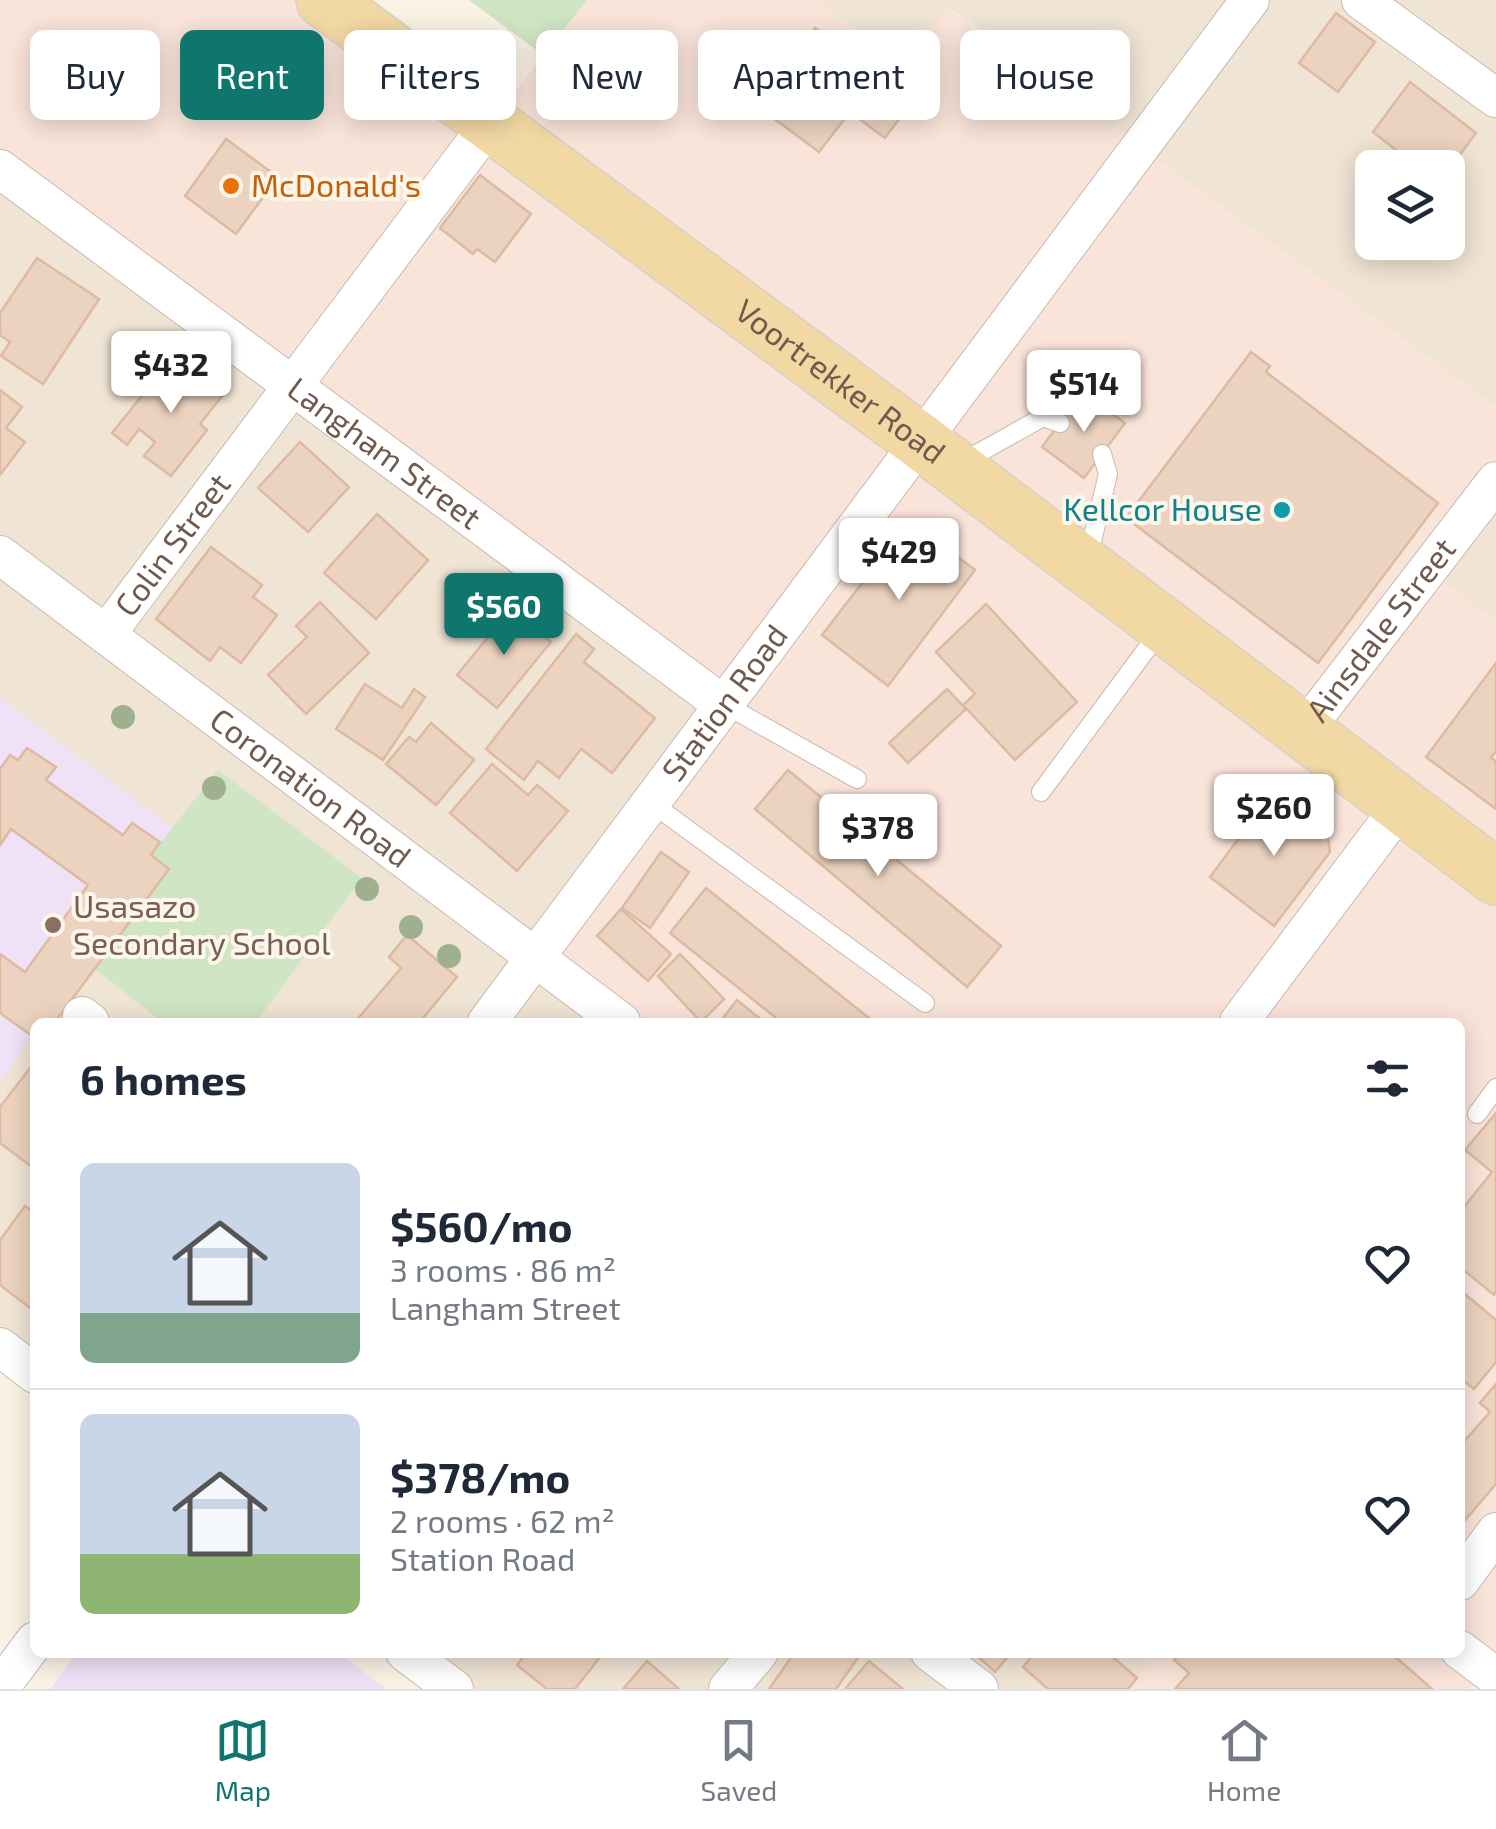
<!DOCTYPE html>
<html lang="en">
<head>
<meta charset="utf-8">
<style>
	:root { --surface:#fff; --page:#f6f6f7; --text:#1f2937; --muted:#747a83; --line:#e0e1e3; --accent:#0f766e }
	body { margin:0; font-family:"Exo 2",sans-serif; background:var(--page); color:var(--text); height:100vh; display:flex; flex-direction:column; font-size:38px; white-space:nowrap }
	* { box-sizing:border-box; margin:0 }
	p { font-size:32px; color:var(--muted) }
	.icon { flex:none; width:55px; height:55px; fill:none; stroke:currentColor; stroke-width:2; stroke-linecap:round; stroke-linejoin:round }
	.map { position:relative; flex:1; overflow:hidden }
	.sheet { position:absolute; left:30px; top:1018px; width:1435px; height:640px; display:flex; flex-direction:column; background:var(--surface); border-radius:15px; box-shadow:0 5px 25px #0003 }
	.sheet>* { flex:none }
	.guide { position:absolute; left:30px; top:30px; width:1438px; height:90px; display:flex; gap:20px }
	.fabs { position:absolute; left:1355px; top:150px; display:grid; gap:20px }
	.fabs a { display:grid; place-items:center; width:110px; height:110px; border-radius:15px; background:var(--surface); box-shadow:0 5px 25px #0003; font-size:50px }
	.price { position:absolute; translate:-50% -85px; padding:0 22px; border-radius:10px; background:#fff; color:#222; font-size:32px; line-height:65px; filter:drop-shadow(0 2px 5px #0008) }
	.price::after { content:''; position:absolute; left:50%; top:60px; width:30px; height:22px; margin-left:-15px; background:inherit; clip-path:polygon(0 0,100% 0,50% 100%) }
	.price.current { background:var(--accent); color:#fff }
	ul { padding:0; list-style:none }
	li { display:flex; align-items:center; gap:30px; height:250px; padding:0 50px }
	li+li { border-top:2px solid var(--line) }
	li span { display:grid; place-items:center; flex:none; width:280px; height:200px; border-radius:15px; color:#555 }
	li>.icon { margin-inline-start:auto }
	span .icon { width:120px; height:120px; fill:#fffc; stroke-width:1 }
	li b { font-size:42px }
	h2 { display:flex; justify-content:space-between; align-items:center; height:120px; padding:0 50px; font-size:42px }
	.tag { padding:0 35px; border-radius:15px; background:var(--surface); box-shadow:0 5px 25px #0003; font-size:35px; line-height:90px }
	.tag.current { background:var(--accent); color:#fff }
	.tab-bar { display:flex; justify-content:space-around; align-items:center; height:140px; border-top:2px solid var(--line); background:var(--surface); font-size:28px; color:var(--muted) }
	.tab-bar a { display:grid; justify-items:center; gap:5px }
	.tab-bar .current { color:var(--accent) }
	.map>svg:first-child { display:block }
</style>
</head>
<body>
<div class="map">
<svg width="1496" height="1689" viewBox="0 0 1496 1689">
	<rect width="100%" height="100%" fill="#faf2e4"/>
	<!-- residential -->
	<g fill="#f0e4d4" fill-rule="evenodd">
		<path d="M816 0H1496V407L948 7 902 64ZM1372 168H1448V242H1372Z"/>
		<polygon points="0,169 721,703 621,1022 35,1022 35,1374 0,1347"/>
		<polygon points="1496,481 1496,621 1426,569"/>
		<polygon points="405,1653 1157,1653 1131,1689 454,1689"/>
	</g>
	<!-- commercial -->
	<polygon fill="#f9e4d9" points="0,0 324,0 490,123 587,0 816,0 902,64 947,7 1496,407 1496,481 1426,569 1496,621 1496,1674 1468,1689 1131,1689 1157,1653 1460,1652 1460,1022 621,1022 535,958 721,704 0,169"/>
	<!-- education -->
	<g fill="#efe1f6">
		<polygon points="0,697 172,828 41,1022 35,1022 35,1031 0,1083"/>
		<polygon points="77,1653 338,1653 387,1689 50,1689"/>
	</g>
	<!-- green -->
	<g fill="#d0e5c4">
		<polygon points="469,0 587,0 543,55"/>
		<polygon points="218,770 362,878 256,1022 162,1022 94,968 168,869 151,855"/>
	</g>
	<!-- building -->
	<g fill="#ecd3bf" stroke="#ddbaa1" stroke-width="2.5">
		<polygon points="1336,13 1375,42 1338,92 1299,63"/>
		<polygon points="815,28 913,100 885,138 850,112 819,152 753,103 768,83 779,91 803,58 797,53"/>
		<polygon points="1410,82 1476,133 1448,171 1448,168 1419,168 1373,132"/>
		<polygon points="226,139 278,177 236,234 185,196"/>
		<polygon points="480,175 531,214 495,262 477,249 473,254 440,228"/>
		<polygon points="37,258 99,299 43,384 1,356 10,342 0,335 0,313"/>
		<polygon points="1251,352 1270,366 1266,372 1438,503 1318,663 1126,518"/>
		<polygon points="173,357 222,396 200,424 207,430 171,476 144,456 155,442 139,429 127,445 112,433"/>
		<polygon points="0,390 22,407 6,428 25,442 0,475"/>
		<polygon points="1083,392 1125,423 1084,478 1042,447"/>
		<polygon points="300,442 349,487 308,532 258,488"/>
		<polygon points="377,514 428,560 376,619 324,573"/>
		<polygon points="910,521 975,570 888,686 822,635"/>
		<polygon points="211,547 262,585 253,597 277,615 241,663 220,647 210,661 156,619"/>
		<polygon points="320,602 369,653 306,714 268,675 307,637 296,626"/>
		<polygon points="986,604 1077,702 1015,760 963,705 975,694 936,652"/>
		<polygon points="511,609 551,642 497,708 457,675"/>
		<polygon points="576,634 594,649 584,662 655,718 612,773 581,749 559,778 538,761 524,780 486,749"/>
		<polygon points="1496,663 1496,751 1491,758 1496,761 1496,809 1426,757"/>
		<polygon points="365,684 402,708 414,689 425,697 383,760 336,729"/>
		<polygon points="947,689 966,709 908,763 889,743"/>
		<polygon points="431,723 474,760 436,805 386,764 409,737 416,742"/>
		<polygon points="27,748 56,767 46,780 123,835 132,823 160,842 151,855 169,869 55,1022 35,1022 35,1038 0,1013 0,954 25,972 88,885 11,829 0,845 0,769 10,755 18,760"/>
		<polygon points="492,764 528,795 537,785 568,811 517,871 450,813"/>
		<polygon points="788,770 1001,946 967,987 755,809"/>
		<polygon points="1274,791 1327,831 1330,852 1274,926 1210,877"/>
		<polygon points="661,852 689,872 650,928 622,908"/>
		<polygon points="706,888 874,1022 781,1022 670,933"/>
		<polygon points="621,909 671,954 648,981 597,936"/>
		<polygon points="407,935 457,977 420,1022 355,1022 401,968 389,957"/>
		<polygon points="680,954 724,999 701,1022 658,976"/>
		<polygon points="737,1000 764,1022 720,1022"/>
		<polygon points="34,1063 35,1163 32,1167 0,1143 0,1107"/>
		<polygon points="1496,1113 1496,1292 1494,1295 1460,1267 1460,1212 1492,1172 1465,1150"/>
		<polygon points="25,1206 35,1214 35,1300 30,1308 0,1285 0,1240"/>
		<polygon points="1460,1290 1496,1320 1496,1362 1474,1389 1460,1378"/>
		<polygon points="1496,1384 1496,1484 1460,1526 1460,1446 1490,1412 1480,1403"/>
		<polygon points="527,1652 604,1652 575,1689 547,1689 517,1665"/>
		<polygon points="795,1652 862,1652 836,1689 769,1689"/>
		<polygon points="973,1652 1012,1652 995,1672"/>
		<polygon points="1035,1652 1107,1652 1137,1678 1128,1689 1048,1689 1023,1667"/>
		<polygon points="1181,1652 1390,1652 1432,1689 1175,1689 1189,1673 1174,1660"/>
		<polygon points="647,1661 679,1689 623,1689"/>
		<polygon points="869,1661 903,1689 845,1689"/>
	</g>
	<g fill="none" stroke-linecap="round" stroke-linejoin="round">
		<!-- service casing -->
		<g stroke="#c9baac" stroke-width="20">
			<g id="service">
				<polyline points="959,464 1043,417 1060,423"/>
				<polyline points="1088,558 1108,474 1102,454"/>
				<polyline points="722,703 857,779"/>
				<polyline points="1041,792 1160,631"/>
				<polyline points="650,802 925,1003"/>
				<polyline points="1477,1114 1496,1088"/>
			</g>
		</g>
		<!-- minor casing -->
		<g stroke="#c9baac" stroke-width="40">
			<g id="minor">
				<polyline points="1361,0 1496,98"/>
				<path id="s1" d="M0 169 721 703"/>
				<path id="s2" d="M0 555 621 1022"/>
				<path id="s3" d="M107 633 490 123"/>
				<path id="s4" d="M1302 733 1496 481"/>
				<polyline points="82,1016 90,1022"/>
				<path id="s5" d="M487 1022 1250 0"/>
				<polyline points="1239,1022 1400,807"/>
				<polyline points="0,1347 35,1374"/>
				<polyline points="1460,1581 1496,1532"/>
				<polyline points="1460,1650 1496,1677"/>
				<polyline points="405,1652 454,1689"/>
				<polyline points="930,1652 979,1689"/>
				<polyline points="0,1688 35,1641"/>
				<polyline points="728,1689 759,1652"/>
			</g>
		</g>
		<!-- primary casing -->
		<g stroke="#d7d1cd" stroke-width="58">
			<g id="primary">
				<path id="s6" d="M324 0 920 441 1496 877"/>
			</g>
		</g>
		<!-- service -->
		<use href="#service" stroke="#fff" stroke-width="18"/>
		<!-- minor -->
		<use href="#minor" stroke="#fff" stroke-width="38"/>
		<!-- primary -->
		<use href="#primary" stroke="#f2d8a3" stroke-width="55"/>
	</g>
	<!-- trees -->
	<g fill="#9fb08f">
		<circle cx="123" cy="717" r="12"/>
		<circle cx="214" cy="788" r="12"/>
		<circle cx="367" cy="889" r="12"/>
		<circle cx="411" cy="927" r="12"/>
		<circle cx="449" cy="956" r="12"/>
	</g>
	<!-- markers -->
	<circle fill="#e8710a" stroke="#fdf6ea" stroke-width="4" cx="231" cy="186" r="10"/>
	<circle fill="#0f9aa8" stroke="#fdf6ea" stroke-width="4" cx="1282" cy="510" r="10"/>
	<circle fill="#8d6e63" stroke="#fdf6ea" stroke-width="4" cx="53" cy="925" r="10"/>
	<g text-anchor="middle" stroke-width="8" stroke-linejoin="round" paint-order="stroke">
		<!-- food labels -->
		<g font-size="32" fill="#c56008" stroke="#fdf6ea" text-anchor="start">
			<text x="251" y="197">McDonald's</text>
		</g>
		<!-- street labels -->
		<g font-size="32" fill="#6f5a4d" stroke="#fdf6ea">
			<text dy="11" stroke="none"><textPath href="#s6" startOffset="642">Voortrekker Road</textPath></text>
			<text dy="11" stroke="none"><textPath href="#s1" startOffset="478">Langham Street</textPath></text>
			<text dy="11" stroke="none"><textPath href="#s3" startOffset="110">Colin Street</textPath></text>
			<text dy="11" stroke="none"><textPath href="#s4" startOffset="130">Ainsdale Street</textPath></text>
			<text dy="11" stroke="none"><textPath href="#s5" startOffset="398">Station Road</textPath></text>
			<text dy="11" stroke="none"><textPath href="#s2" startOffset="388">Coronation Road</textPath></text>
		</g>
		<!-- culture labels -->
		<g font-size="32" fill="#0d838f" stroke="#fdf6ea" text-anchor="end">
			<text x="1262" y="521">Kellcor House</text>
		</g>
		<!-- education labels -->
		<g font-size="32" fill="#785e54" stroke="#fdf6ea" text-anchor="start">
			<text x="73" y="918">Usasazo<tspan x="73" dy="37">Secondary School</tspan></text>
		</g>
	</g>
</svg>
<div class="fabs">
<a><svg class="icon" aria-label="layers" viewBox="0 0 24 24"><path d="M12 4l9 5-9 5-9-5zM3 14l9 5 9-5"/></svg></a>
</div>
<b class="price" style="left:171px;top:416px">$432</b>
<b class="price" style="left:1084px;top:435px">$514</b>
<b class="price" style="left:899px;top:603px">$429</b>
<b class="price current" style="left:504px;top:658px">$560</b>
<b class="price" style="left:1274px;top:859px">$260</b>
<b class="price" style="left:878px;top:879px">$378</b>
<div class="guide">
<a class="tag">Buy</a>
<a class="tag current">Rent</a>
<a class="tag">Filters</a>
<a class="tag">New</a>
<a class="tag">Apartment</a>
<a class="tag">House</a>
</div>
<section class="sheet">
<h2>6 homes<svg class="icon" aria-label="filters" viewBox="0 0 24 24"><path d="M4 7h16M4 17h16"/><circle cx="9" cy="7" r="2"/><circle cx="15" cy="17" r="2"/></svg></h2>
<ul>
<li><span style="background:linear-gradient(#c9d6e8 75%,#7fa58c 0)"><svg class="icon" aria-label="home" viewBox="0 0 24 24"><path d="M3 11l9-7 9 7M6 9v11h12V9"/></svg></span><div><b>$560/mo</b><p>3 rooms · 86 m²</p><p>Langham Street</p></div><svg class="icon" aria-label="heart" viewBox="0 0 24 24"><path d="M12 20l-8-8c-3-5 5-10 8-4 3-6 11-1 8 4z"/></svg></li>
<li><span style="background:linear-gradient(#c9d6e8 70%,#8fb573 0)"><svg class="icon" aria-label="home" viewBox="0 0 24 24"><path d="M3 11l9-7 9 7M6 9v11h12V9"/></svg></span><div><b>$378/mo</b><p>2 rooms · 62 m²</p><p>Station Road</p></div><svg class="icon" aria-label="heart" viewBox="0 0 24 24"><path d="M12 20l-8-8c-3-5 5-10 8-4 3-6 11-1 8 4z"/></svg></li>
</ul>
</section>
</div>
<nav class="tab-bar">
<a class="current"><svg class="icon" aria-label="map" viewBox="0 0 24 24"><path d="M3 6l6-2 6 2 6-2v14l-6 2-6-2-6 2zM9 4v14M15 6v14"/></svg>Map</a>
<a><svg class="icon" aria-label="saved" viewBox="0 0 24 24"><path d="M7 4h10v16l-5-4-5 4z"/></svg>Saved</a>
<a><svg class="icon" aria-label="home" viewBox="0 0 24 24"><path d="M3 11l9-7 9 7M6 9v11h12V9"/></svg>Home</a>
</nav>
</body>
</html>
